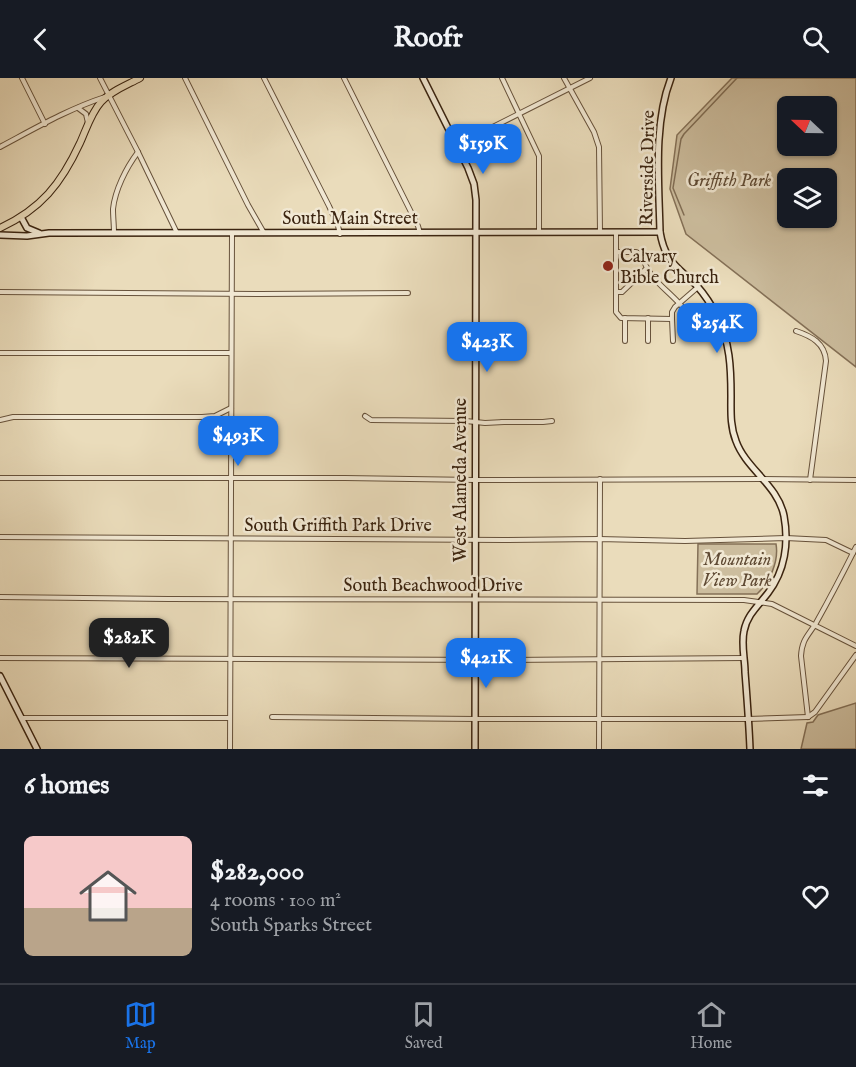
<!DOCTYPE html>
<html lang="en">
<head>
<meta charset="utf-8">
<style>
	:root { --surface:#171b24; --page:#242831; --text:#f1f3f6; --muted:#9ea1a6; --line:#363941; --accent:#1a73e8 }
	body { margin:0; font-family:"IM FELL English",serif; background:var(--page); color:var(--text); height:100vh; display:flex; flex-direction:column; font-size:22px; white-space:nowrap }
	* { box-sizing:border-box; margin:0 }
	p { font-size:20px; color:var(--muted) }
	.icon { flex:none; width:33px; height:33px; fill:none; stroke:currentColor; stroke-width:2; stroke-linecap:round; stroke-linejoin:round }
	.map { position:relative; height:671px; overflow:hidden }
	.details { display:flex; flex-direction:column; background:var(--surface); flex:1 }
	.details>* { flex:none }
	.needle { width:39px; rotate:292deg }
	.controls { position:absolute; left:777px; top:18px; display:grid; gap:12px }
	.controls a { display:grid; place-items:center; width:60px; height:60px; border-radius:9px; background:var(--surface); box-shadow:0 2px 4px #0004; font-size:30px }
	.price { position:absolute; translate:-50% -51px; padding:0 14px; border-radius:12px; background:var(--accent); color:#fff; font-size:20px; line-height:39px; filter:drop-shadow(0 2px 3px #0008) }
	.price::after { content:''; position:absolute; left:50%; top:36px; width:18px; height:14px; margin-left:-9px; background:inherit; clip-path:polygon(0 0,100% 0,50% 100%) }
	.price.current { background:#222; color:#fff }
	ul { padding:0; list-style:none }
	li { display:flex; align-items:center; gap:18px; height:150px; padding:0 24px }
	li span { display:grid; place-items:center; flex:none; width:168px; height:120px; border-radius:9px; color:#555 }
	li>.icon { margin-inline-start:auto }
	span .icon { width:72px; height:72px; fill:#fffc; stroke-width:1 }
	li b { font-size:26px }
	h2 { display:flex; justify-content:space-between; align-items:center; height:72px; padding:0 24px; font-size:26px }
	header { display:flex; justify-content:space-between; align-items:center; height:78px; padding:0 24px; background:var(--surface); font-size:27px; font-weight:700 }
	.tab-bar { display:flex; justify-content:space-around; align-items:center; height:84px; border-top:2px solid var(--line); background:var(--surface); font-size:16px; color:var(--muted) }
	.tab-bar a { display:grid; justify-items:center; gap:3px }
	.tab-bar .current { color:var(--accent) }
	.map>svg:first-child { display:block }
</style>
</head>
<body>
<header><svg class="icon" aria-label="back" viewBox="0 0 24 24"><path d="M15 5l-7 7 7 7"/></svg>Roofr<svg class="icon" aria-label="search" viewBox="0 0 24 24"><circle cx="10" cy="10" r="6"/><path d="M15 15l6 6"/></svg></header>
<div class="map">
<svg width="856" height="671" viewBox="0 0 856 671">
	<rect width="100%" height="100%" fill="#eadcbb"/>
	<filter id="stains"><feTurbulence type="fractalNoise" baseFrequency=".00333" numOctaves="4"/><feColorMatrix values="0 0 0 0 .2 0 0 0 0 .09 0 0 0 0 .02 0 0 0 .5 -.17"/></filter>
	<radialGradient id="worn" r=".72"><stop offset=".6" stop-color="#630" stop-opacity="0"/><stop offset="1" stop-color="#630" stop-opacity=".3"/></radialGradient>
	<!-- green -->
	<g fill="#ccbd9e" stroke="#847057" stroke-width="1.5" fill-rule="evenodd">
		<path d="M732 0H856V289L686 156 670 111 677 57ZM826 28V68H788V28ZM788 100H826V140H788Z"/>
		<path d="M698 466H776C779 483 770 504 757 516H697Z"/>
		<polygon points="856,625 856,671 801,671 807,645 813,644 818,637"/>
	</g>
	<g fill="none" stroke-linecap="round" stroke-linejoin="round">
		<!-- stream -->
		<polyline stroke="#806d54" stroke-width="1.5" points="684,137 673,110 681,61 684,56 737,0"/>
		<!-- street casing -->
		<g stroke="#67523b" stroke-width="6">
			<g id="street">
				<polyline points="22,0 45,46"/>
				<polyline points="100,0 138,74 177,155"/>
				<polyline points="185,0 248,127 264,155"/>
				<polyline points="264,0 329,128 338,148 340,156"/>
				<polyline points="344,0 418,148 420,155"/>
				<polyline points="502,0 539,78 539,154"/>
				<polyline points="564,0 594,54 599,69 600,154"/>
				<polyline points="78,30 86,36 88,45"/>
				<polyline points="457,67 590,0"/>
				<path d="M0 69C34 51 68 31 105 19"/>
				<polyline points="616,154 616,234 621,240 672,241 672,234 675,229 698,209"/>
				<path d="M114 155C114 147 113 139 113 131 115 112 126 90 138 74"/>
				<path d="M616 174H636L641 176C650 202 662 207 679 225 687 234 693 243 698 254"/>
				<polyline points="0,214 261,216 408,215"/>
				<polyline points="616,214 622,214 646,191"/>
				<polyline points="625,240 625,263"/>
				<polyline points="672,241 673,263"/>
				<path d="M796 253C811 258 825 265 826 283L810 402"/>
				<polyline points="648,263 648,240"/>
				<polyline points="0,275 230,275"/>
				<polyline points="365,338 371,342 466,343 485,345 504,344"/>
				<polyline points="0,342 13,339 202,339 215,338 231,330"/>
				<polyline points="502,344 543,344 552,343"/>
				<polyline points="0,400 345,400 475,402 762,401 856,402"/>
				<polyline points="0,459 502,462 599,461 685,463 786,460 826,462 853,475"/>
				<polyline points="0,519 168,521 744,522 772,526 856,568"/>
				<polyline points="0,580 502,582 744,580"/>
				<polyline points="272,639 475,641 748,641 808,639"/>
				<path d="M808 639 801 578C802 561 808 558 816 545 830 520 843 495 856 469"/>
				<polyline points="808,639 815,634 856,577"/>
				<polyline points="22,640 230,640"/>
				<polyline points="230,671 232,155"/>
				<polyline points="599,671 600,401"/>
			</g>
		</g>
		<!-- secondary casing -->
		<g stroke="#3b2410" stroke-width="8">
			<g id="secondary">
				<polyline points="423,0 468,90 474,106 476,122 475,671"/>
				<path d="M671 0C653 46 659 105 660 154 665 184 677 188 697 208 705 217 712 228 717 238 730 264 731 290 731 318 731 333 730 348 736 363 746 391 778 407 784 438 789 465 785 493 768 515 758 528 747 537 744 553 741 567 745 581 745 594 747 620 749 645 750 671"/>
				<polyline points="21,139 27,150 39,155"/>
				<path d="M0 157 27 158 49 155C252 156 456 154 660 154"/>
				<polyline points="0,598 37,671"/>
			</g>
		</g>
		<!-- primary casing -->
		<g stroke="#3b2410" stroke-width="8">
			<path id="primary" d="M0 150C41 131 61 106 80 65 86 52 91 35 101 24 111 13 127 7 140 0"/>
		</g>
		<!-- street -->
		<use href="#street" stroke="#f1e8d3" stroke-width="4"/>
		<!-- secondary -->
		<use href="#secondary" stroke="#f1e8d3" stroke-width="5"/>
		<!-- primary -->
		<use href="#primary" stroke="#eadcbb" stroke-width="6"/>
	</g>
	<!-- markers -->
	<circle fill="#8f2418" stroke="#f1e8d3" stroke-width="2" cx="608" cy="188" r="6"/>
	<g text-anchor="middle" stroke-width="5" stroke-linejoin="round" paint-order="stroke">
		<!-- street labels -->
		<g font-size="18" fill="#3b2410" stroke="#f1e8d3">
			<text transform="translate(647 90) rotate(-89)" y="6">Riverside Drive</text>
			<text x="350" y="146">South Main Street</text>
			<text transform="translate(460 402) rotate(-90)" y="6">West Alameda Avenue</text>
			<text x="338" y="453">South Griffith Park Drive</text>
			<text x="433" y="513">South Beachwood Drive</text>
		</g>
		<!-- park labels -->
		<g font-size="18" font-style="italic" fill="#5f4a34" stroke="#f1e8d3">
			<text x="729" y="108">Griffith Park</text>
			<text x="737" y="487">Mountain<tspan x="737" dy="21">View Park</tspan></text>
		</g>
		<!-- poi labels -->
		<g font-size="18" fill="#3b2410" stroke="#f1e8d3" text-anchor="start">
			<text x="620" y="184">Calvary<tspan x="620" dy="21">Bible Church</tspan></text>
		</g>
	</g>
	<rect width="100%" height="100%" filter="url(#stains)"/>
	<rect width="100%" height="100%" fill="url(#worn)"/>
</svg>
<div class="controls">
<a><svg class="needle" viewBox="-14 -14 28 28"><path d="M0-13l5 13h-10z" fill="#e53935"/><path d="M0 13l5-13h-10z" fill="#9ea1a6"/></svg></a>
<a><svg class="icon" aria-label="layers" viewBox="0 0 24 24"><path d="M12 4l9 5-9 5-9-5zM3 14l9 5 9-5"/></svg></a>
</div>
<b class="price" style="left:483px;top:97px">$159K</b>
<b class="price" style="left:717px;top:276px">$254K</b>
<b class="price" style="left:487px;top:295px">$423K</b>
<b class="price" style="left:238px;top:389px">$493K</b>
<b class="price current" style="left:129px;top:591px">$282K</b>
<b class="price" style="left:486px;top:611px">$421K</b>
</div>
<section class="details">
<h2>6 homes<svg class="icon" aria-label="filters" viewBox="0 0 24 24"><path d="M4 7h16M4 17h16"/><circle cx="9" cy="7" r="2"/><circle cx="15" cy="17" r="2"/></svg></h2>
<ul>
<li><span style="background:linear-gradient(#f6c9c9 60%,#b9a48a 0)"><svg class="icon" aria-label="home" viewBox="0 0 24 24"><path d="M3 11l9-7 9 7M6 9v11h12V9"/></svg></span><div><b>$282,000</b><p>4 rooms · 100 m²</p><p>South Sparks Street</p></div><svg class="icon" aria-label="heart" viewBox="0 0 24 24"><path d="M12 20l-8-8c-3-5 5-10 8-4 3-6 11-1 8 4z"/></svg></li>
</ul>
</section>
<nav class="tab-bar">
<a class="current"><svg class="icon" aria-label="map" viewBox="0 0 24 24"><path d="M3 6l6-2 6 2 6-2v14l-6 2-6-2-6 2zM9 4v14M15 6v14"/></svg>Map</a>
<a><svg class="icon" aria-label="saved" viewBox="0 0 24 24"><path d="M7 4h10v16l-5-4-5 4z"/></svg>Saved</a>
<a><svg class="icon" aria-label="home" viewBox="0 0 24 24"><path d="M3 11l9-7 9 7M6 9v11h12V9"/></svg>Home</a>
</nav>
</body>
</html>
